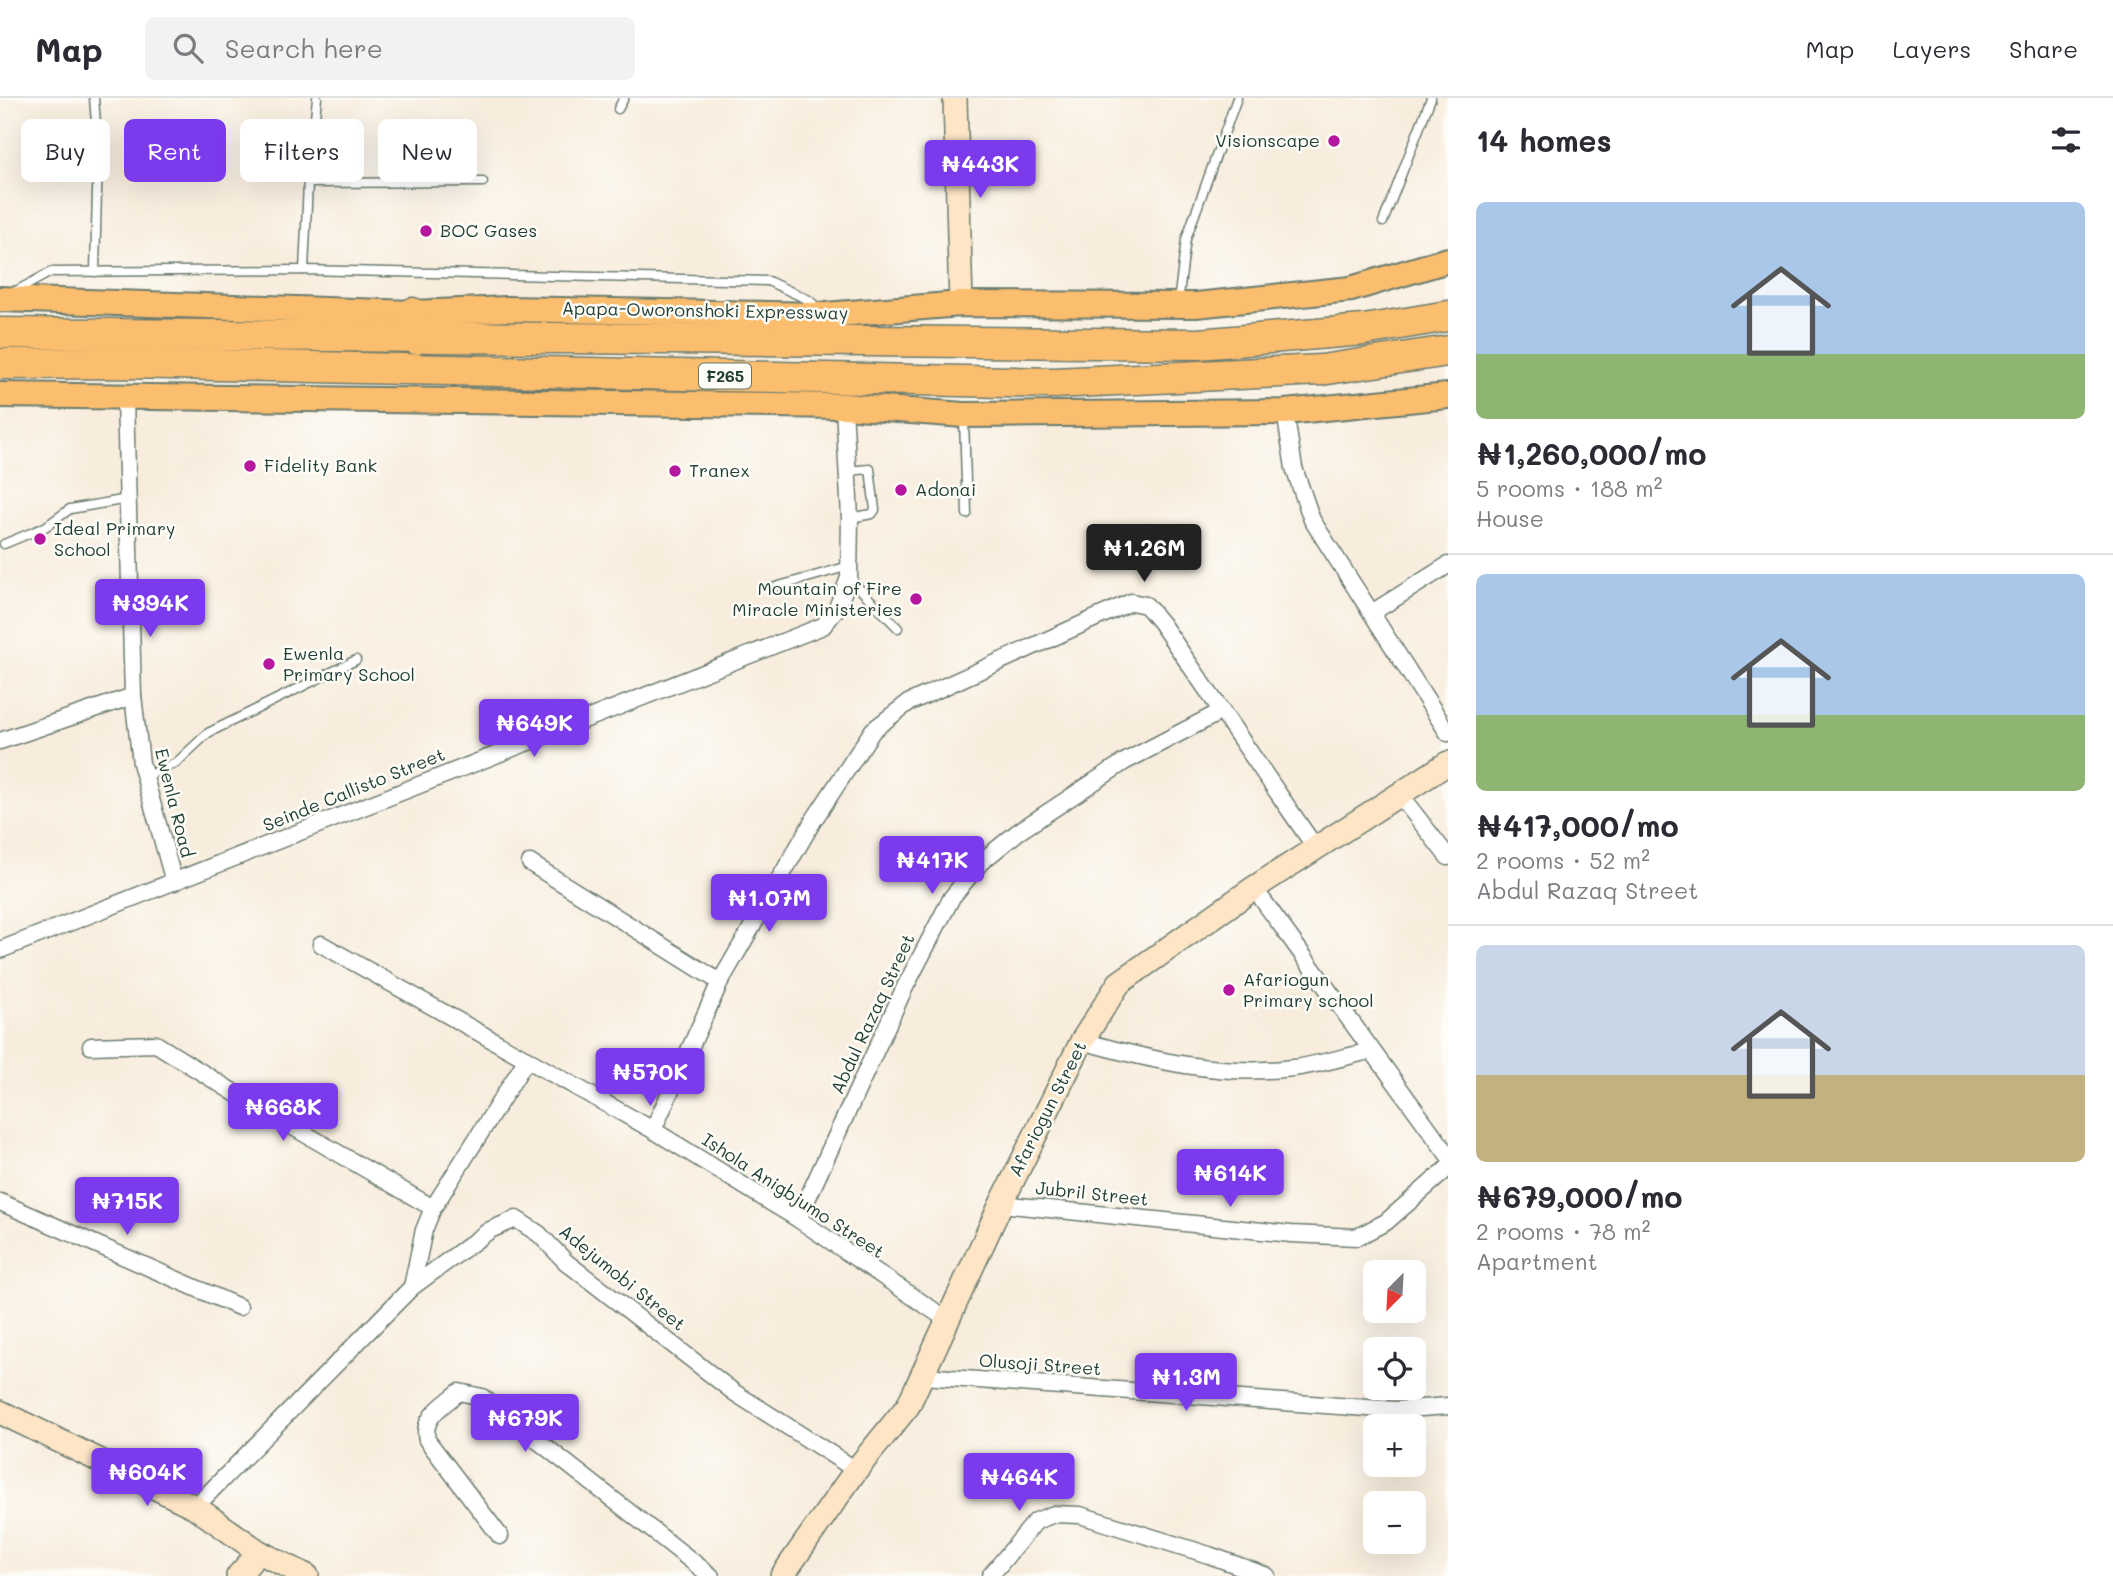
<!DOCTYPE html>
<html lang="en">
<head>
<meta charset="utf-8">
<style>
	:root { --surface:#fff; --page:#f2f2f3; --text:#2b2b33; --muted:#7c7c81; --line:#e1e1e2; --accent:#7c3aed }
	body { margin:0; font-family:Mali,sans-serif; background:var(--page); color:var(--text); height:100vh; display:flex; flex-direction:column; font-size:26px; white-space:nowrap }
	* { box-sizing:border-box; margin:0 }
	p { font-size:23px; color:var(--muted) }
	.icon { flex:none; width:38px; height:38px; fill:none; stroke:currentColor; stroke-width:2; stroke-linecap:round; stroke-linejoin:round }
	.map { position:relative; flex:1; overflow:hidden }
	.details { display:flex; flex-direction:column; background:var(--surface); width:665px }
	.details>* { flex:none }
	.hud { position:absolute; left:21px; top:21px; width:665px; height:63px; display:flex; gap:14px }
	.needle { width:46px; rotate:204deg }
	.buttons { position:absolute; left:1363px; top:1162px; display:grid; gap:14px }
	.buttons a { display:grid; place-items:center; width:63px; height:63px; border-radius:10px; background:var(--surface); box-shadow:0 7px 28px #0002; font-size:35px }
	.price { position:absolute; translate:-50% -60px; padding:0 16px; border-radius:7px; background:var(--accent); color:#fff; font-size:23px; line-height:46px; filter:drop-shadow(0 2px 4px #0008) }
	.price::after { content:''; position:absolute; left:50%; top:42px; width:21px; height:16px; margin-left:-10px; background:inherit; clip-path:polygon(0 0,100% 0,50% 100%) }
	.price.on { background:#222; color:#fff }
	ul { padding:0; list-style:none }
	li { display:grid; align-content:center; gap:14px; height:371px; padding:0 28px }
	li+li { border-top:2px solid var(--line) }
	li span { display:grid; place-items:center; height:217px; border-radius:10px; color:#555 }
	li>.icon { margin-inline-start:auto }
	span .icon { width:126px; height:126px; fill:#fffc; stroke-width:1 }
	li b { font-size:30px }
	h2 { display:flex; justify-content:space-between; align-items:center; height:84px; padding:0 28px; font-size:30px }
	.chip { padding:0 24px; border-radius:10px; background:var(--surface); box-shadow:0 7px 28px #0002; font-size:24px; line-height:63px }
	.chip.on { background:var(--accent); color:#fff }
	header { display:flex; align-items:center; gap:42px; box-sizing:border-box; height:98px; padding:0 35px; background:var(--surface); border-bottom:2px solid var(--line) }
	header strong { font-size:33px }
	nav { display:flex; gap:38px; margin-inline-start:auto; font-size:24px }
	.search { width:490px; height:63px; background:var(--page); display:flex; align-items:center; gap:18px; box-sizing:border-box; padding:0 24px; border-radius:10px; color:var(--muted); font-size:26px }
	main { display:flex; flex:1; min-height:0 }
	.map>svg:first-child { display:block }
</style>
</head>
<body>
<header>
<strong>Map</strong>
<div class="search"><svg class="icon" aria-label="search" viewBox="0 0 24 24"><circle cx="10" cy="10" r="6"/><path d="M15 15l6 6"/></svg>Search here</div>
<nav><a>Map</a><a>Layers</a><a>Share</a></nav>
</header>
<main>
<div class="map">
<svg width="1448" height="1478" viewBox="0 0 1448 1478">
	<rect width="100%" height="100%" fill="#fdfcf7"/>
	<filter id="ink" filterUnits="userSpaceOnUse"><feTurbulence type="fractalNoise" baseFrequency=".0143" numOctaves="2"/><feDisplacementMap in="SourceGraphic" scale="14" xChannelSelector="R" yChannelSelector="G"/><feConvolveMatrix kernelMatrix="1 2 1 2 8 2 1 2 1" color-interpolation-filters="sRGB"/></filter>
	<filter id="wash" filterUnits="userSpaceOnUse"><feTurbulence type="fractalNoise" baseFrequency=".00686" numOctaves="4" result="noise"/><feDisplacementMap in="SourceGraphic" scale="28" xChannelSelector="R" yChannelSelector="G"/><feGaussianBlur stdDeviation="1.57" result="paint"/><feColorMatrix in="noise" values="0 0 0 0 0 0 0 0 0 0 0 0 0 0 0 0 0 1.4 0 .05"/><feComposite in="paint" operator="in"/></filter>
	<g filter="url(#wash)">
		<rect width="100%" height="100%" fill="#f8eddd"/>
	</g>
	<g filter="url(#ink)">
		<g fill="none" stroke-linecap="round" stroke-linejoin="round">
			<!-- lane casing -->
			<g stroke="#6b7b6f" stroke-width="11">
				<g id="lane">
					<polyline points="94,0 98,51 95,174"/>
					<polyline points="618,11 624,0"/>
					<polyline points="308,85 317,0"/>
					<polyline points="1383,124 1431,0"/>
					<polyline points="304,172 308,85 483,84"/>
					<polyline points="14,194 51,174 304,172 768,183 809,202 818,210"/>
					<polyline points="1178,205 1186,141 1237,0"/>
					<polyline points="964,320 967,416"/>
					<polyline points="846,373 870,371 875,412 872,416 850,420"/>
					<polyline points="4,446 45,429 70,411 128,401"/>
					<polyline points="849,480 898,530"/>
					<polyline points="772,490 849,468"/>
					<polyline points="145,679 176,665 208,635 356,562"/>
				</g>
			</g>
			<!-- street casing -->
			<g stroke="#6b7b6f" stroke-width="19">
				<g id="street">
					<polyline points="125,300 133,598 141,665 174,784"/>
					<polyline points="1285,314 1294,370 1312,422 1448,635"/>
					<polyline points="1373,514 1448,467"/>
					<polyline points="0,643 133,598"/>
					<polyline points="1399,696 1448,759"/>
					<polyline points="530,765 720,884"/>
					<polyline points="1254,790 1448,1057"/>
					<polyline points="321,846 653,1032 798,1121 949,1223"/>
					<polyline points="0,852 823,528 836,512 849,480 850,420 844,308"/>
					<path d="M1082 943C1150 962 1221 979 1293 970 1319 967 1346 958 1371 953"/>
					<polyline points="91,948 156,946 238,997 433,1110 424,1132 412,1189"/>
					<polyline points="653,1032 720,884 813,723 873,632 908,605 1131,504 1146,507 1161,525 1315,749"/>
					<polyline points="0,1104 239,1209"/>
					<polyline points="1001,1106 1291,1136 1357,1139 1386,1124 1448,1070"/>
					<polyline points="433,1110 527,961"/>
					<polyline points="798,1121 904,891 952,799 981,764 1018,734 1124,664 1220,614"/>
					<polyline points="923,1278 1395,1312 1448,1308"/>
					<polyline points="195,1409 412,1189 490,1132 516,1121 539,1136 566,1164 735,1295 856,1372"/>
					<path d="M500 1438 427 1342C421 1319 444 1307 459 1294L482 1299 711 1478"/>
					<polyline points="990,1478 1036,1423 1054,1416 1080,1417 1209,1457 1267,1478"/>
				</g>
			</g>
			<!-- secondary casing -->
			<g stroke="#6b7b6f" stroke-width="26">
				<g id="secondary">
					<polyline points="955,0 961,206"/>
					<polyline points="0,1314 195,1409 259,1454 307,1478"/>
					<polyline points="238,1478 259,1454"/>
					<polyline points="782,1478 856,1372 908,1308 1001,1106 1082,943 1119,885 1254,790 1448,665"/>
				</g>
			</g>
			<!-- primary casing -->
			<g stroke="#6b7b6f" stroke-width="28">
				<g id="primary">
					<polyline points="0,201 413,215 507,211 825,217 961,206 1196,207 1351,191 1448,162"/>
					<polyline points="0,297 844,308 964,317 1285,314 1448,298"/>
				</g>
			</g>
			<!-- highway casing -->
			<g stroke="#6b7b6f" stroke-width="33">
				<g id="highway">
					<polyline points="413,215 416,241"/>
					<polyline points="0,235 1198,246 1364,232 1448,218"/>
					<polyline points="0,266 124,265 1055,285 1321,272 1448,253"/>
				</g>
			</g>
			<!-- lane -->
			<use href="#lane" stroke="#fff" stroke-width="8"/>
			<!-- street -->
			<use href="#street" stroke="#fff" stroke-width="16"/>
			<!-- secondary -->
			<use href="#secondary" stroke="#fde5c5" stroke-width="23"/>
			<!-- primary -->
			<use href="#primary" stroke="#fbbd6e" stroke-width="24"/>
			<!-- highway -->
			<use href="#highway" stroke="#fbbd6e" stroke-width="30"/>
		</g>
	</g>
	<!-- markers -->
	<g fill="#b5179e" stroke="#fdfcf7" stroke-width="2.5">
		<circle cx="1334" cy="43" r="7"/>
		<circle cx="426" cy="133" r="7"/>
		<circle cx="250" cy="368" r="7"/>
		<circle cx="675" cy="373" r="7"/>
		<circle cx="901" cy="392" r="7"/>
		<circle cx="40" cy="441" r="7"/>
		<circle cx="916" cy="501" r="7"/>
		<circle cx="269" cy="566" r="7"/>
		<circle cx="1229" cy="892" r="7"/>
	</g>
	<g text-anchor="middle" stroke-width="5" stroke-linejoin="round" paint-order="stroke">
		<!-- shield labels -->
		<rect fill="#fdfcf7" stroke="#62766e" stroke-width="2" x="699" y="265.5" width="52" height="25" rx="5"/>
		<g font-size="16" font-weight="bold" fill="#1f3d34">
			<text x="725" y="284">F265</text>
		</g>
		<!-- poi labels -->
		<g font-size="18" fill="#1f3d34" stroke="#fdfcf7" text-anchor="start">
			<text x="1320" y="49" text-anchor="end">Visionscape</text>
			<text x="440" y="139">BOC Gases</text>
			<text x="264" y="374">Fidelity Bank</text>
			<text x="689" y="379">Tranex</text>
			<text x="915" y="398">Adonai</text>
			<text x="54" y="437">Ideal Primary<tspan x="54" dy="21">School</tspan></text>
			<text x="902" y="497" text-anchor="end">Mountain of Fire<tspan x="902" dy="21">Miracle Ministeries</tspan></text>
			<text x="283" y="562">Ewenla<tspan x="283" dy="21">Primary School</tspan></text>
			<text x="1243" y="888">Afariogun<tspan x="1243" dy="21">Primary school</tspan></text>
		</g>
		<!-- street labels -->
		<g font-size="18" fill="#1f3d34" stroke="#fdfcf7">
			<text transform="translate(705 213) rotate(1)" y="6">Apapa-Oworonshoki Expressway</text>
			<text transform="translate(354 692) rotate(-22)" y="6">Seinde Callisto Street</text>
			<text transform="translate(174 705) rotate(76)" y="6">Ewenla Road</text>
			<text transform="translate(873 916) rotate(-65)" y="6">Abdul Razaq Street</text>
			<text transform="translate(1048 1011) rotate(-63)" y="6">Afariogun Street</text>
			<text transform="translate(1092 1096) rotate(6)" y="6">Jubril Street</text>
			<text transform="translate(793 1098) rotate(33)" y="6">Ishola Anigbjumo Street</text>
			<text transform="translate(622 1180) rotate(39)" y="6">Adejumobi Street</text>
			<text transform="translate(1040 1267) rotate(4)" y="6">Olusoji Street</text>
		</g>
	</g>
</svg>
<div class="buttons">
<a><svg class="needle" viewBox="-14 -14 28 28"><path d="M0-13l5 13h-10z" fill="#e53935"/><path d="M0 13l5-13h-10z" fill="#7c7c81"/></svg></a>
<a><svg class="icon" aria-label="locate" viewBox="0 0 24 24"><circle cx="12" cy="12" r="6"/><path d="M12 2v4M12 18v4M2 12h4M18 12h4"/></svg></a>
<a>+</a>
<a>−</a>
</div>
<b class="price" style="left:980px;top:102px">₦443K</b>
<b class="price on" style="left:1144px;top:486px">₦1.26M</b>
<b class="price" style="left:150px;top:541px">₦394K</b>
<b class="price" style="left:534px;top:661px">₦649K</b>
<b class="price" style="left:932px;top:798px">₦417K</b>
<b class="price" style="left:769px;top:836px">₦1.07M</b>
<b class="price" style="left:650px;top:1010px">₦570K</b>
<b class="price" style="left:283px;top:1045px">₦668K</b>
<b class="price" style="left:1230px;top:1111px">₦614K</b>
<b class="price" style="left:127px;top:1139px">₦715K</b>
<b class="price" style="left:1186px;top:1315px">₦1.3M</b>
<b class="price" style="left:525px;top:1356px">₦679K</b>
<b class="price" style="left:147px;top:1410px">₦604K</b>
<b class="price" style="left:1019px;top:1415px">₦464K</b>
<div class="hud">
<a class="chip">Buy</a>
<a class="chip on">Rent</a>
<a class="chip">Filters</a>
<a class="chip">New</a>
</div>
</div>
<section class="details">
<h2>14 homes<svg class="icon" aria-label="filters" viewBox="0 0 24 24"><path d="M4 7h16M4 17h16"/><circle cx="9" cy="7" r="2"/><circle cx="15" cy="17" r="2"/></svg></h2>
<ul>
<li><span style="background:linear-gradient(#a9c7e8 70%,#8fb573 0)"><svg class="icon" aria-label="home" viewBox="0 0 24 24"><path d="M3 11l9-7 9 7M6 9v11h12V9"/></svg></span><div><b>₦1,260,000/mo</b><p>5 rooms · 188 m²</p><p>House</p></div></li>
<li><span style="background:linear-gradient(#a9c7e8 65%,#8fb573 0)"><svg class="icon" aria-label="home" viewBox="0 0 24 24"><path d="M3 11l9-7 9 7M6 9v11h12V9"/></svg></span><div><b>₦417,000/mo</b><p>2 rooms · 52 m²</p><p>Abdul Razaq Street</p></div></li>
<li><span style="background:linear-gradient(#c9d6e8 60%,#c2b280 0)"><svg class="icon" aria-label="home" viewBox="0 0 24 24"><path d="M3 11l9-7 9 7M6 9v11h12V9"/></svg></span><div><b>₦679,000/mo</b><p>2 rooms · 78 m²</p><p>Apartment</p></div></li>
</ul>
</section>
</main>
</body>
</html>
